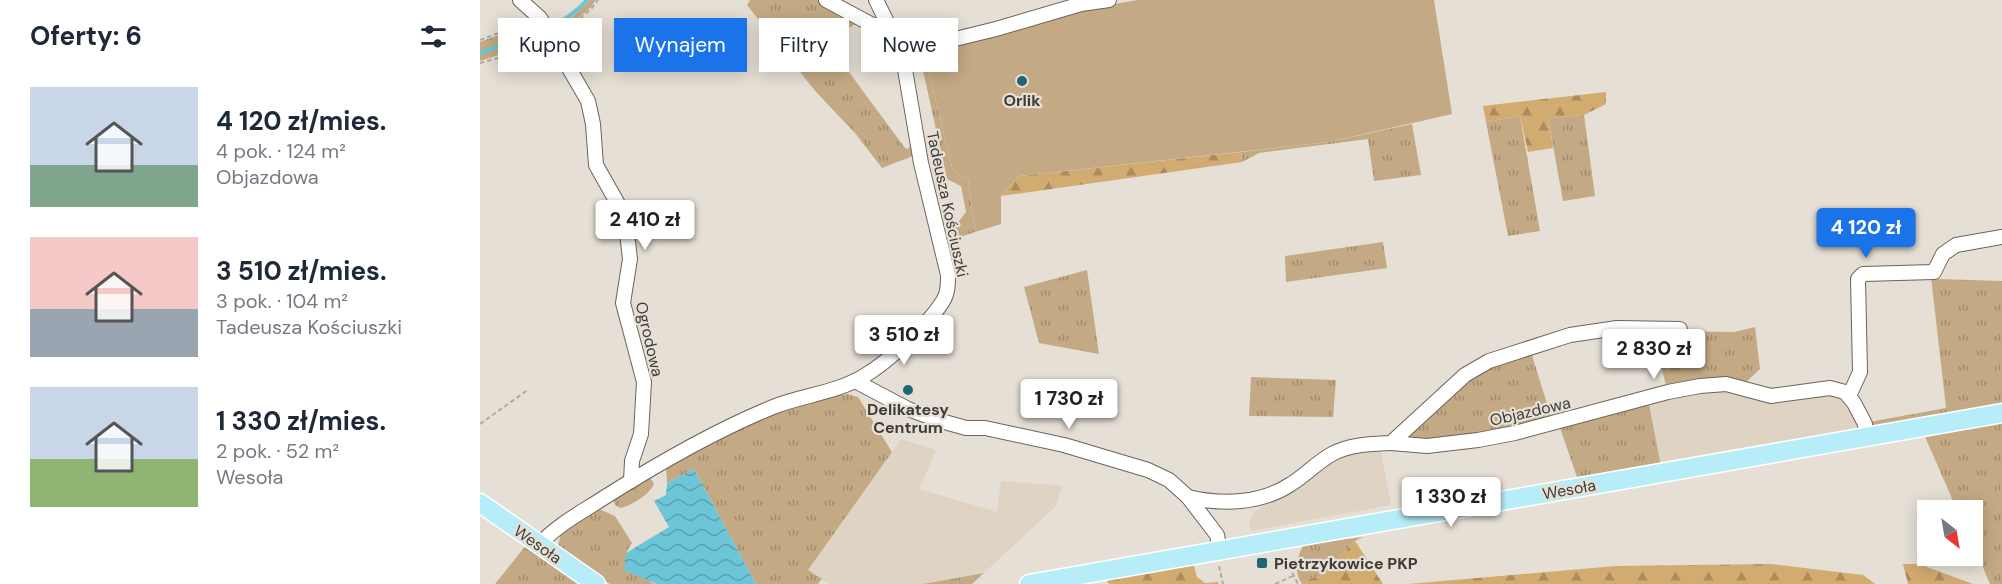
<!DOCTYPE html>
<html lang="pl">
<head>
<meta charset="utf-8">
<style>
	:root { --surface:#fff; --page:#f6f6f7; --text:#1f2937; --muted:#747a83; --accent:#1a73e8 }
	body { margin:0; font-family:"DM Sans",sans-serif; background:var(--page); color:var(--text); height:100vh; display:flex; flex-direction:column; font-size:22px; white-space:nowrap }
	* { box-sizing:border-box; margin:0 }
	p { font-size:20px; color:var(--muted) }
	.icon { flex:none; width:33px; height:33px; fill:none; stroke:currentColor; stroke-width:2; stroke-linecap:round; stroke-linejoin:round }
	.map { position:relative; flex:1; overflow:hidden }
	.details { display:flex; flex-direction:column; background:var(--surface); width:480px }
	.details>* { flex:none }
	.hud { position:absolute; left:18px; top:18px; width:570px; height:54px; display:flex; gap:12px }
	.needle { width:39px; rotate:149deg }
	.tools { position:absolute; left:1437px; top:500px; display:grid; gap:12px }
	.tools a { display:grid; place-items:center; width:66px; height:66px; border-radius:0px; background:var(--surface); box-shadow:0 3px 15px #0003; font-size:30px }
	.price { position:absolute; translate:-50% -51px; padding:0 14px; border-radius:6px; background:#fff; color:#222; font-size:20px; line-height:39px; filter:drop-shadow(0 2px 3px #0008) }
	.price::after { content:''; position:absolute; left:50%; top:36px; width:18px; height:14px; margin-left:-9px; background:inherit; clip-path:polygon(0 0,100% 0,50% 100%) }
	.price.on { background:var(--accent); color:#fff }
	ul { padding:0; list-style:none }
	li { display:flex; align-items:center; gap:18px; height:150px; padding:0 30px }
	li span { display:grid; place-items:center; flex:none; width:168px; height:120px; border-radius:0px; color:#555 }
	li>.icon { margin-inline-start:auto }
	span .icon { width:72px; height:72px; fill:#fffc; stroke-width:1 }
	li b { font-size:26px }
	h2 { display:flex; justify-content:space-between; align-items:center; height:72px; padding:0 30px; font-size:26px }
	.pill { padding:0 21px; border-radius:0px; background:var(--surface); box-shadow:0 3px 15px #0003; font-size:21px; line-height:54px }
	.pill.on { background:var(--accent); color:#fff }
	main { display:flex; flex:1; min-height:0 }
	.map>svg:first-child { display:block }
</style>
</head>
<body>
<main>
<section class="details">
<h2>Oferty: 6<svg class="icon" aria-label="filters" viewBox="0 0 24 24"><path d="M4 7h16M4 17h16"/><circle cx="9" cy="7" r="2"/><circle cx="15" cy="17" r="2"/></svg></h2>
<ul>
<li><span style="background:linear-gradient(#c9d6e8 65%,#7fa58c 0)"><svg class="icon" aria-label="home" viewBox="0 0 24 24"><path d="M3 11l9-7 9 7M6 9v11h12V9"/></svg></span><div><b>4 120 zł/mies.</b><p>4 pok. · 124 m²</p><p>Objazdowa</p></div></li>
<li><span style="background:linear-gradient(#f6c9c9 60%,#9aa5b1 0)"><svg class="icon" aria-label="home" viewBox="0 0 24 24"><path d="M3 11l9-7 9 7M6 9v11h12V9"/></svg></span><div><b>3 510 zł/mies.</b><p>3 pok. · 104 m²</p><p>Tadeusza Kościuszki</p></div></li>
<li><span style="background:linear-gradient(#c9d6e8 60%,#8fb573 0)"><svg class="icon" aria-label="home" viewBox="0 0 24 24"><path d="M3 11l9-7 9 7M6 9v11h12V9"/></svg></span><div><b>1 330 zł/mies.</b><p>2 pok. · 52 m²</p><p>Wesoła</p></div></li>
</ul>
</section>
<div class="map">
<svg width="1522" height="584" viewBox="0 0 1522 584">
	<defs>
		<pattern id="grass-tufts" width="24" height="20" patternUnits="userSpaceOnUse" patternTransform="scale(1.5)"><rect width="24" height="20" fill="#c4aa84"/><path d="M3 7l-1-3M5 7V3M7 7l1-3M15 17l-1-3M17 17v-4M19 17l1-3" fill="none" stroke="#a18c6d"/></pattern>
		<pattern id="forest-firs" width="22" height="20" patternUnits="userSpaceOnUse" patternTransform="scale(1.5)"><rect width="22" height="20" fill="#d2ab71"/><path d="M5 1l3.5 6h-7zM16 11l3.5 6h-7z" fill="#ac8c5e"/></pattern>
		<pattern id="water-waves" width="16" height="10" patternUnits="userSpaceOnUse" patternTransform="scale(1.5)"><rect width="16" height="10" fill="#6dc5d8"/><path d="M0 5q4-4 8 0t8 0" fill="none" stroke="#5ba1b0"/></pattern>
	</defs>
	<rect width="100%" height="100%" fill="#e6dfd5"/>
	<!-- built -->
	<g fill="#dfd3c3">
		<polygon points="1245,385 1291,400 1349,391 1364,394 1381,430 1181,466 1168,399"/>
		<polygon points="421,439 456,450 439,489 517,512 521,481 582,486 576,506 504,573 443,584 349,584 328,570"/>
		<polygon points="901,452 911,505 771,531 769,524 774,512 833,474 870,453"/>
	</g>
	<!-- grass -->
	<g fill="url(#grass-tufts)">
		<polygon points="110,0 116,0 111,7 77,36 71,31 90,19"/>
		<polygon points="270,0 339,0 381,21 346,41 425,148 428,149 430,146 433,156 402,168 375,133 336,92 267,5"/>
		<polygon points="51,23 58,25 60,31 0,52 0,42"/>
		<polygon points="63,33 65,40 0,61 0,54"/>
		<polygon points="447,65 473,171 488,179 495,232 468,241 469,234 486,212 481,186 467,179 442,66"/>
		<polygon points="1104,115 1115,196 1083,201 1068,118"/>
		<polygon points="1040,116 1060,231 1028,236 1006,122"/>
		<polygon points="932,124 941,175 894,181 888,139 779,153 762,162 761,152 849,142"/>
		<polygon points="903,242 907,268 806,282 805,256"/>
		<polygon points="607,270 619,354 559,343 544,287"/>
		<polygon points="1451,277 1458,279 1522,281 1522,406 1390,429 1389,422 1466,408"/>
		<polygon points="1275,327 1280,369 1265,383 1187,389 1172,331 1254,332"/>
		<polygon points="1051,352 1072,420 1034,430 926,441 925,435 984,379 1008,366"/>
		<polygon points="771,377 856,380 853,417 769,416"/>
		<polygon points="367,394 378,397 412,452 328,570 342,579 338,584 276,584 214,469 187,483 186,468 279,419 342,399"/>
		<polygon points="1168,399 1181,466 1098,480 1079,425"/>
		<polygon points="1522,414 1522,584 1510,584 1493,544 1492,510 1477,510 1443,432"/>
		<path d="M170 478 174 483C171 494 151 506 140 508L135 505 133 499Z"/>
		<polygon points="119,509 135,516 152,543 146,553 172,583 177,584 130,584 81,551 78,546 81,533"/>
		<path d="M883 537 875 541 843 575 821 582C814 572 817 555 824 544Z"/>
		<polygon points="47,544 116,584 15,584"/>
		<polygon points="504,573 492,584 443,584"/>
	</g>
	<!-- forest -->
	<g fill="url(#forest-firs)">
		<polygon points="1126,92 1126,104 1104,115 1068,118 1073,148 1048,152 1040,116 1006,122 1003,106"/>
		<polygon points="761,152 762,162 521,196 539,176"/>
		<polygon points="875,541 903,584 822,584 821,582 843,575"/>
		<polygon points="711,556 717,577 725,583 739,582 738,584 629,584 618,572"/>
		<polygon points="1291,564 1383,575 1395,584 928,584 1135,566"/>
		<polygon points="1423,564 1439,564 1493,584 1428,584"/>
	</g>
	<!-- pitch -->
	<polygon fill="#c4aa84" points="658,0 954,0 972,114 849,142 539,176 521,196 521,224 495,232 488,179 473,171 444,52 604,9"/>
	<!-- water -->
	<polygon fill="url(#water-waves)" points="214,469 276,584 177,584 144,570 146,553 189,527 174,501 186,495 187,483"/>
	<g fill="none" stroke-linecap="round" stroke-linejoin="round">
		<!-- stream -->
		<path stroke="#6dc5d8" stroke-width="4" d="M0 53C37 39 79 32 107 0"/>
		<!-- minor casing -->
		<g stroke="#6a645b" stroke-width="16">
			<g id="minor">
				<polyline points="40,0 60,18 108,101 113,124 116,165 138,204 147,233 150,259 143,303 164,382 161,434 152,461 151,481"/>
				<polyline points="346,0 413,36"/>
				<polyline points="422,52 516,29 601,4 629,0"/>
				<polyline points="375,381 428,409 461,421 486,428 505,428 584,445 668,470 689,480 708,497 737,535 740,551"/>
				<polyline points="1369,396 1380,372 1378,279 1383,274 1454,272 1463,254 1476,245 1522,237"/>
				<polyline points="911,443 947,446 998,440 1035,433 1188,392 1220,386 1246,384 1291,396 1350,388 1365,392 1374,403 1385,424 1386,437"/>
				<path d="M708 497C742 505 781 504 811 484 826 475 837 462 852 454 870 444 892 444 911 443L985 375 1009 361 1090 335 1137 328 1200 329"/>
				<path d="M59 545C77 525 102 512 125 497 179 463 234 431 293 407 323 395 356 393 384 376 408 362 448 325 463 301 468 293 468 284 468 275L441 163 422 52 396 0"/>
			</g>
		</g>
		<!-- major casing -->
		<g stroke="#fff" stroke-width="21">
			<g id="major">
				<polyline points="0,503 116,584"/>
				<polyline points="549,584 1522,413"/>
			</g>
		</g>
		<!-- path -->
		<g stroke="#b0aaa2" stroke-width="2" stroke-dasharray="4.5 3" stroke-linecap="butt">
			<polyline points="83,33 112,8 118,0"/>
			<polyline points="0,40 46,23"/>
			<polyline points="0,63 61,46"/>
			<polyline points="0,424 49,389"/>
			<polyline points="739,566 743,584"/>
			<polyline points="809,566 818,584"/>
			<polyline points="795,584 813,576"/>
		</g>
		<!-- minor -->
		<use href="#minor" stroke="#fff" stroke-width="14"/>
		<!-- major -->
		<use href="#major" stroke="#b7edf9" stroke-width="18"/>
	</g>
	<!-- markers -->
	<g fill="#1e6674" stroke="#e6dfd5" stroke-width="2">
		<circle cx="542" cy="81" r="6"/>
		<circle cx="428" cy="390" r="6"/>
		<rect x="776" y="557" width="12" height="12" rx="3"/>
	</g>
	<g text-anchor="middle" stroke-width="4.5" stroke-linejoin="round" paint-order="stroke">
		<!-- poi labels -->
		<g font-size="16" font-weight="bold" fill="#3f3c38" stroke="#e6dfd5">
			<text x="542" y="106">Orlik</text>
			<text x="428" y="415">Delikatesy<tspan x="428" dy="18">Centrum</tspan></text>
			<text x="794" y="569" text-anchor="start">Pietrzykowice PKP</text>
		</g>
		<!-- street labels -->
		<g font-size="16" fill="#3f3c38" stroke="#e6dfd5">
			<text transform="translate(468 204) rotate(78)" y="6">Tadeusza Kościuszki</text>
			<text transform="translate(170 339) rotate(77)" y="6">Ogrodowa</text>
			<text transform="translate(1050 411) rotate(-13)" y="6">Objazdowa</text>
			<text transform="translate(1089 489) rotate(-10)" y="6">Wesoła</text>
			<text transform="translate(58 544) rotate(35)" y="6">Wesoła</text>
		</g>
	</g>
</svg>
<div class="tools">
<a><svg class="needle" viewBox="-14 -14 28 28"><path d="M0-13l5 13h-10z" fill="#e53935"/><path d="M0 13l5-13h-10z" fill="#747a83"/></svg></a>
</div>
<b class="price" style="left:165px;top:251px">2 410 zł</b>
<b class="price on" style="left:1386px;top:259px">4 120 zł</b>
<b class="price" style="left:424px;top:366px">3 510 zł</b>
<b class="price" style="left:1174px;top:380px">2 830 zł</b>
<b class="price" style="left:589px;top:430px">1 730 zł</b>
<b class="price" style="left:971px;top:528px">1 330 zł</b>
<div class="hud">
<a class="pill">Kupno</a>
<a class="pill on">Wynajem</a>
<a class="pill">Filtry</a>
<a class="pill">Nowe</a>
</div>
</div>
</main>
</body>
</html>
